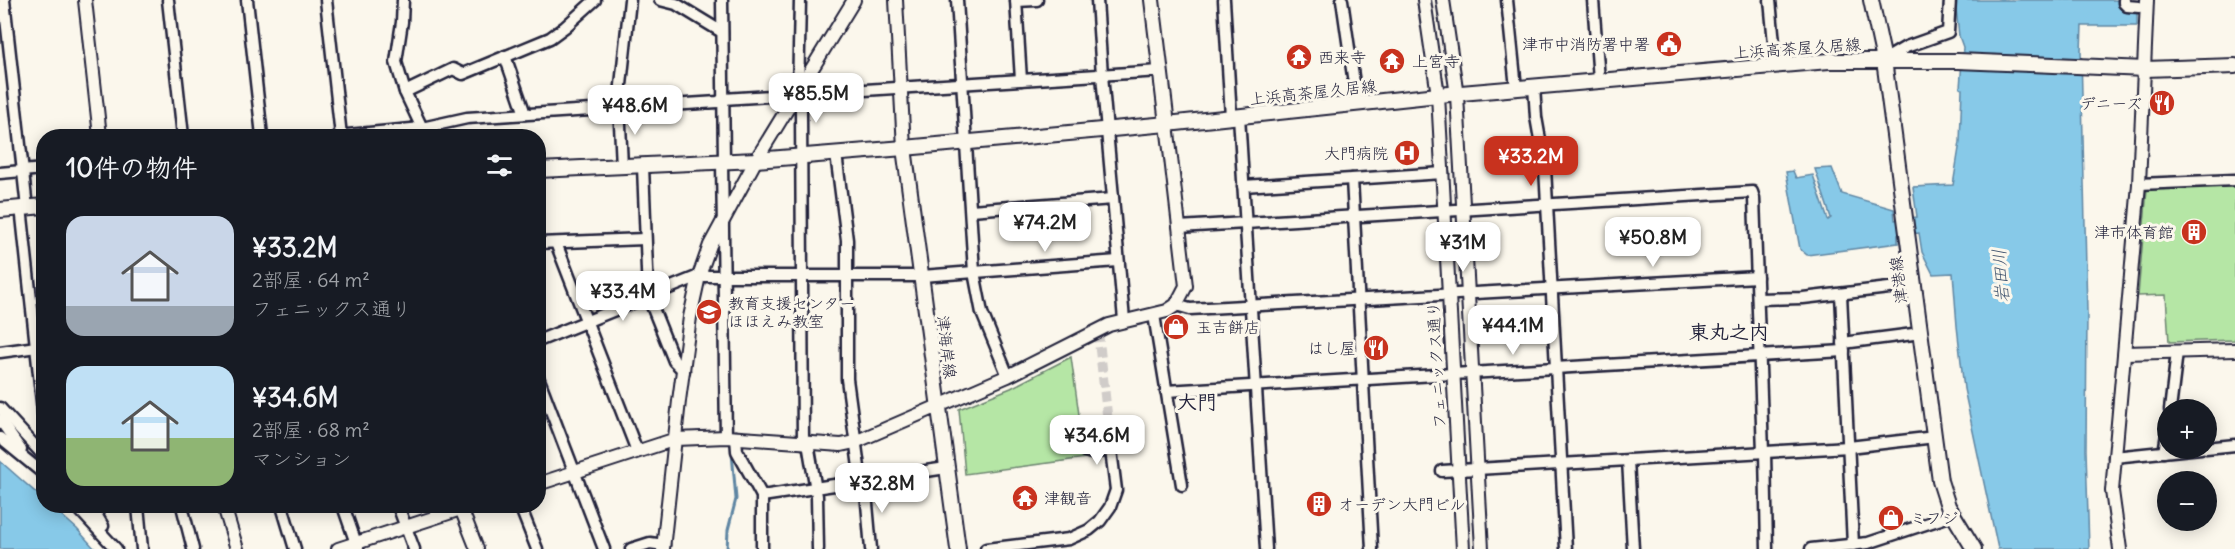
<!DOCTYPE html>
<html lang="ja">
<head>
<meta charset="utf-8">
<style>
	:root { --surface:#171b24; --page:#20242c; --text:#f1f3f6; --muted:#9ea1a6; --accent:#c8321e }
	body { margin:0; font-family:Delius,"Klee One",sans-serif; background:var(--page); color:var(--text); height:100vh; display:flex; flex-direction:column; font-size:22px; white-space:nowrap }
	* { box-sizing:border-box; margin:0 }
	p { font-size:20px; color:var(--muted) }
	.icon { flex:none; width:33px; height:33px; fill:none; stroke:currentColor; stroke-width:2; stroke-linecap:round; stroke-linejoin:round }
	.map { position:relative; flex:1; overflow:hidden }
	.details { position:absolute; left:36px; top:129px; width:510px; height:384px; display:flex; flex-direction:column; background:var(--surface); border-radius:24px; box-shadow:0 3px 15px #0003 }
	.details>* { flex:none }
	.buttons { position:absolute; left:2157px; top:399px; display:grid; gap:12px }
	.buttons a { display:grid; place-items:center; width:60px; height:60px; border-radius:50%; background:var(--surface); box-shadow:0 3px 15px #0003; font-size:30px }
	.price { position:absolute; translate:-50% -51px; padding:0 14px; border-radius:12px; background:#fff; color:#222; font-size:20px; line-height:39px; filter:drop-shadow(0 2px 3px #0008) }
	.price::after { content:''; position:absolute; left:50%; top:36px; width:18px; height:14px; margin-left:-9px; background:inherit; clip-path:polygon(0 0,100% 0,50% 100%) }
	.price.current { background:var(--accent); color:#fff }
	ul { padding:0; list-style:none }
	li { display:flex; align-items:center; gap:18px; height:150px; padding:0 30px }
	li span { display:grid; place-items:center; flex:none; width:168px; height:120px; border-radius:18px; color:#555 }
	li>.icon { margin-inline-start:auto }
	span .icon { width:72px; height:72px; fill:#fffc; stroke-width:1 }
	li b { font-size:26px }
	h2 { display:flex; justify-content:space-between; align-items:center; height:72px; padding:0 30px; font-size:26px }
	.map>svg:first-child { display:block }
</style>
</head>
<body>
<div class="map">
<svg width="2235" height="549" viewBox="0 0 2235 549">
	<rect width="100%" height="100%" fill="#fbf7ec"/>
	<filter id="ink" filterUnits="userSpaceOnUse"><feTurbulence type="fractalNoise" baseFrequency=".0167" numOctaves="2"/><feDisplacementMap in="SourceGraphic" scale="12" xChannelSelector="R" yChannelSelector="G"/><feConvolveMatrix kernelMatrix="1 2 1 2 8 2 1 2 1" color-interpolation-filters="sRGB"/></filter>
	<g filter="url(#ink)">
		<!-- green -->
		<g fill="#b5e6a5" stroke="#6c8470" stroke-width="1.5">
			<polygon points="2235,185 2235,340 2169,342 2166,295 2138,296 2147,189"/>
			<polygon points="1071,357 1085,458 965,474 959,409 1011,388"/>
		</g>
		<!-- water -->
		<g fill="#87c9e8" stroke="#5f86a3" stroke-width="1.5">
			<polygon points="1955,0 2118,0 2118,5 2124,12 2137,13 2137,26 2082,26 2081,51 2087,312 2086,450 2089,549 1998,549 1964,389 1957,326 1953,273 1933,274 1922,252 1919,233 1898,235 1898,243 1807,255 1800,249 1786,172 1793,171 1796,178 1813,175 1828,220 1831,218 1815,169 1832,168 1842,194 1894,209 1895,220 1917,217 1913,187 1953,185 1960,142 1962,89 1960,88 1963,47 1959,36"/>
			<polygon points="0,461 43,499 44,506 51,506 77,529 95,549 0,549"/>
		</g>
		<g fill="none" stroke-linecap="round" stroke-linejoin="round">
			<!-- stream -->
			<polyline stroke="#5f86a3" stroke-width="3" points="727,549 728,530 736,499 731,441"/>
			<!-- minor-tunnel -->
			<polyline stroke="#d0ccc9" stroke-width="10" stroke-dasharray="10 5" stroke-linecap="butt" points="1098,332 1111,450"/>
			<!-- minor casing -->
			<g stroke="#22223b" stroke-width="15">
				<g id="minor">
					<polyline points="4,0 27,208"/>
					<polyline points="168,0 183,136"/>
					<polyline points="247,0 262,136"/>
					<polyline points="326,0 341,136"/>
					<polyline points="403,0 402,22 396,62 405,92 453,69 463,74 550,38 565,27 595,0"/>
					<polyline points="660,0 676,4 722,32"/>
					<polyline points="722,0 724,162"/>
					<polyline points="800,0 798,95 801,110 803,443"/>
					<polyline points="957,0 974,272 982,313 1008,376"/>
					<polyline points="1016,0 1021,80"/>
					<polyline points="1097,0 1102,75 1124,320"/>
					<polyline points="1224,0 1231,117"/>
					<polyline points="1342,0 1357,104"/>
					<polyline points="1507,0 1516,88"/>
					<polyline points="1593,0 1599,80"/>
					<polyline points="1770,0 1776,65"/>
					<polyline points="2124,0 2124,3 2127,6 2139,7"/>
					<polyline points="1016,1 1037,0"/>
					<polyline points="505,56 525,114"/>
					<polyline points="1884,60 1906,47 1948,32 1950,0"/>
					<polyline points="1534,86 1536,117 1545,168 1566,549"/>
					<polyline points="405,92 422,128 424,136"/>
					<polyline points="1239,116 1266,549"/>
					<polyline points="337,136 422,128 467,118 718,102 723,99 1160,71"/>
					<polyline points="836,154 847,240 847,379 861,482"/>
					<polyline points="722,162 726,437"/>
					<polyline points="622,166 619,104 630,0"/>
					<polyline points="643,166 648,296 674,361 684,371"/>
					<polyline points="0,173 44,169"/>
					<polyline points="1352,179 1372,549"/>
					<polyline points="2139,184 2235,180"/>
					<polyline points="1243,186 1443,173"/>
					<polyline points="21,207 44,421"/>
					<polyline points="971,210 1113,199"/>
					<polyline points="1179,227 1752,192 1754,198 1763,452"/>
					<polyline points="538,243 645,239"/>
					<polyline points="556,243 637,451"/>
					<polyline points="1841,294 1853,545"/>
					<polyline points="1758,299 1803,298 1915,285"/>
					<polyline points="1176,305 1190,309 1757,277"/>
					<polyline points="1154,315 1182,485"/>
					<polyline points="538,341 699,276 922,276 1118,261"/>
					<polyline points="1843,343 1921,333"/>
					<polyline points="0,352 44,346"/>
					<polyline points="538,377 604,549"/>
					<polyline points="1166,391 1844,351"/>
					<polyline points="0,408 44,456"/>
					<polyline points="2170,410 2177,352"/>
					<polyline points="0,420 21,450"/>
					<polyline points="736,437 737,451 762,496 762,549"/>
					<polyline points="0,438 44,474"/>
					<polyline points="808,443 817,496 818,549"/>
					<polyline points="2206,448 2235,445"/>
					<polyline points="1765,452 1767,549"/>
					<polyline points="2164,452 2168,428"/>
					<polyline points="2114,457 2201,448"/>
					<polyline points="1628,460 1633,549"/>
					<polyline points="1442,471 1849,447 1935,437"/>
					<polyline points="865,481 871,549"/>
					<polyline points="762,496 946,468"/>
					<polyline points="76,506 116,549"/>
					<polyline points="91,506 103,526"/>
					<polyline points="138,506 142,549"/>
					<polyline points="182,506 193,549"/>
					<polyline points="282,506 295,549"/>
					<polyline points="343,506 358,549"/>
					<polyline points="398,506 414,549"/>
					<polyline points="520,506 537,549"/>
					<polyline points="631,549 650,543 664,545"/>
					<polyline points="986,549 1069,539 1089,530 1100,521 1110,507 1116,490 1111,450 1091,453 1085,451"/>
					<polyline points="1811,549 1868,543 1953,515"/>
				</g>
			</g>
			<!-- tertiary casing -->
			<g stroke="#22223b" stroke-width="16">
				<g id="tertiary">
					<polyline points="85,0 100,136"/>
					<polyline points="896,0 904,148"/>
					<polyline points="1424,0 1438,95 1463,549"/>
					<polyline points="1443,0 1457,95 1482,549"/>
					<polyline points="2125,353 2235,350"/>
					<polyline points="538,484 676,439 726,437 841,445 855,442 1008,376 1109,325 1167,311 1176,305 1186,286 1167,124"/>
					<polyline points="224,506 237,549"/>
					<polyline points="460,506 477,549"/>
					<polyline points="338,549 470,506"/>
					<polyline points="663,549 679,401 690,317 699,276 710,245 756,160 854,0"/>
					<polyline points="2120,549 2112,491 2139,184 2147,0"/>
				</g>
			</g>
			<!-- secondary casing -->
			<g stroke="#22223b" stroke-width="18">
				<g id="secondary">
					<polyline points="1152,0 1167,124"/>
					<polyline points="1871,0 1884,60 1940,481 1948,506 1974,549"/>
					<polyline points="904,148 958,549"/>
					<polyline points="538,170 756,160 904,148 1167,124 1438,95 1829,61 1958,61 2145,69 2235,66"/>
					<polyline points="0,210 44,206"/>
				</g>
			</g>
			<!-- minor -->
			<use href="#minor" stroke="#fbf7ec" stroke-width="10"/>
			<!-- tertiary -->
			<use href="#tertiary" stroke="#fbf7ec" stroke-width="12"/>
			<!-- secondary -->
			<use href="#secondary" stroke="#fbf7ec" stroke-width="14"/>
		</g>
	</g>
	<!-- icons -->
	<defs>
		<g id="civic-disc" transform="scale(1.35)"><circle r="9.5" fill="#c8321e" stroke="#fbf7ec"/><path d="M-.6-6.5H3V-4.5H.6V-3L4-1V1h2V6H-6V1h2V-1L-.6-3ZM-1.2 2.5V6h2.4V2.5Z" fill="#fff"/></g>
		<g id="temple-disc" transform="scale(1.35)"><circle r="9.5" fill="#c8321e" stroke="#fbf7ec"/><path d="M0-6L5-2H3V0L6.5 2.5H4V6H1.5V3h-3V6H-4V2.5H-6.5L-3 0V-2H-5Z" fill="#fff"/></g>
		<g id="restaurant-disc" transform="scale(1.35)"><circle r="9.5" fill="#c8321e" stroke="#fbf7ec"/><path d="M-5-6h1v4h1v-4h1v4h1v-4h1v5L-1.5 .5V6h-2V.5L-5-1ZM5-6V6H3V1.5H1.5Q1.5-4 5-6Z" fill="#fff"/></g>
		<g id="hospital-disc" transform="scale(1.35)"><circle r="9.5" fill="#c8321e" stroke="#fbf7ec"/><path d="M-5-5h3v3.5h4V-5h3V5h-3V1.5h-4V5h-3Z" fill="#fff"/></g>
		<g id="building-disc" transform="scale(1.35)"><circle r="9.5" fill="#c8321e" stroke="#fbf7ec"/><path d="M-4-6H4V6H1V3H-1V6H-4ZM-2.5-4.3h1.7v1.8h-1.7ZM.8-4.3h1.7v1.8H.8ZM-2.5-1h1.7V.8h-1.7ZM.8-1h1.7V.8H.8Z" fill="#fff"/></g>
		<g id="school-disc" transform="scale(1.35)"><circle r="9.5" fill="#c8321e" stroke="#fbf7ec"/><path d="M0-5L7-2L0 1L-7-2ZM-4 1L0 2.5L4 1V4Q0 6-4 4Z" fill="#fff"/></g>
		<g id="shop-disc" transform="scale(1.35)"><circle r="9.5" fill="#c8321e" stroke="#fbf7ec"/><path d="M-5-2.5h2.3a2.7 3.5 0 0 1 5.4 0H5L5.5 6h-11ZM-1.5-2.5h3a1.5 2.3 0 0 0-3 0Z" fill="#fff"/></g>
	</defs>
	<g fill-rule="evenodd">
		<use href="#civic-disc" x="1669" y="44"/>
		<use href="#temple-disc" x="1299" y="57"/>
		<use href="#temple-disc" x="1392" y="61"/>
		<use href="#restaurant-disc" x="2162" y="103"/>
		<use href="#hospital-disc" x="1407" y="153"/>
		<use href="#building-disc" x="2194" y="232"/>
		<use href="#school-disc" x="709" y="312"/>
		<use href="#shop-disc" x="1176" y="327"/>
		<use href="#restaurant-disc" x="1376" y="348"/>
		<use href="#temple-disc" x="1025" y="498"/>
		<use href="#building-disc" x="1319" y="504"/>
		<use href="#shop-disc" x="1891" y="518"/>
	</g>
	<g text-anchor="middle" stroke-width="6" stroke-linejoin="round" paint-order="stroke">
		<!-- poi labels -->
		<g font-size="16" fill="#22223b" stroke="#fbf7ec" text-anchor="start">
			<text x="1650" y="50" text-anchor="end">津市中消防署中署</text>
			<text x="1318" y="63">西来寺</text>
			<text x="1412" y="67">上宮寺</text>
			<text x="2142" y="109" text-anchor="end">デニーズ</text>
			<text x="1388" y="159" text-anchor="end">大門病院</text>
			<text x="2174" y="238" text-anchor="end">津市体育館</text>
			<text x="728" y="309">教育支援センター<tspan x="728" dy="18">ほほえみ教室</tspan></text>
			<text x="1196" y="333">玉吉餅店</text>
			<text x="1356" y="354" text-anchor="end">はし屋</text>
			<text x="1044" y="504">津観音</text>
			<text x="1338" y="510">オーデン大門ビル</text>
			<text x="1910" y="524">ミフジ</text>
		</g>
		<!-- street labels -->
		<g font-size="16" fill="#22223b" stroke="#fbf7ec">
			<text transform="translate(1797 48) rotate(-4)" y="6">上浜高茶屋久居線</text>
			<text transform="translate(1313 92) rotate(-6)" y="6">上浜高茶屋久居線</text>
			<text transform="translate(1898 280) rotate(-97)" y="6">津港線</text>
			<text transform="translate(947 347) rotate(83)" y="6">津海岸線</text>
			<text transform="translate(1436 365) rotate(-93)" y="6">フェニックス通り</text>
		</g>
		<!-- water labels -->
		<g font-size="18" font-style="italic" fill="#40546f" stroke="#fbf7ec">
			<text transform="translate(2001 276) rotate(-94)" y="6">岩田川</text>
		</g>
		<!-- quarter labels -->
		<g font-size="20" font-weight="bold" fill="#22223b" stroke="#fbf7ec">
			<text x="1729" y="339">東丸之内</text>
			<text x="1197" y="409">大門</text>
		</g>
	</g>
</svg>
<div class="buttons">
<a>+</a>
<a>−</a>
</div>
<b class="price" style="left:816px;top:124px">¥85.5M</b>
<b class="price" style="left:635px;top:136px">¥48.6M</b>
<b class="price current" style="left:1531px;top:187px">¥33.2M</b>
<b class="price" style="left:1045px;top:253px">¥74.2M</b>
<b class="price" style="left:1653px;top:268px">¥50.8M</b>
<b class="price" style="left:1463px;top:273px">¥31M</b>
<b class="price" style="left:623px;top:322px">¥33.4M</b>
<b class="price" style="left:1513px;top:356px">¥44.1M</b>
<b class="price" style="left:1097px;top:466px">¥34.6M</b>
<b class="price" style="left:882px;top:514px">¥32.8M</b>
<section class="details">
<h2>10件の物件<svg class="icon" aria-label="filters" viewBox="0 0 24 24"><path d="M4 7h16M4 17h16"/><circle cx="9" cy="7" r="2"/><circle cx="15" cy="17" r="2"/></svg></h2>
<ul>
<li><span style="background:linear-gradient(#c9d6e8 75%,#9aa5b1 0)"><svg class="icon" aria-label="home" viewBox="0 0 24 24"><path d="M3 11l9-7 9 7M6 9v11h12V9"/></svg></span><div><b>¥33.2M</b><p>2部屋 · 64 m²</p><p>フェニックス通り</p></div></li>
<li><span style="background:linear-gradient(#bfe0f5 60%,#8fb573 0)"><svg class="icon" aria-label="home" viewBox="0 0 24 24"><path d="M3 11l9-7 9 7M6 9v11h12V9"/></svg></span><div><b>¥34.6M</b><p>2部屋 · 68 m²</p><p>マンション</p></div></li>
</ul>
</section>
</div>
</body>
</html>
